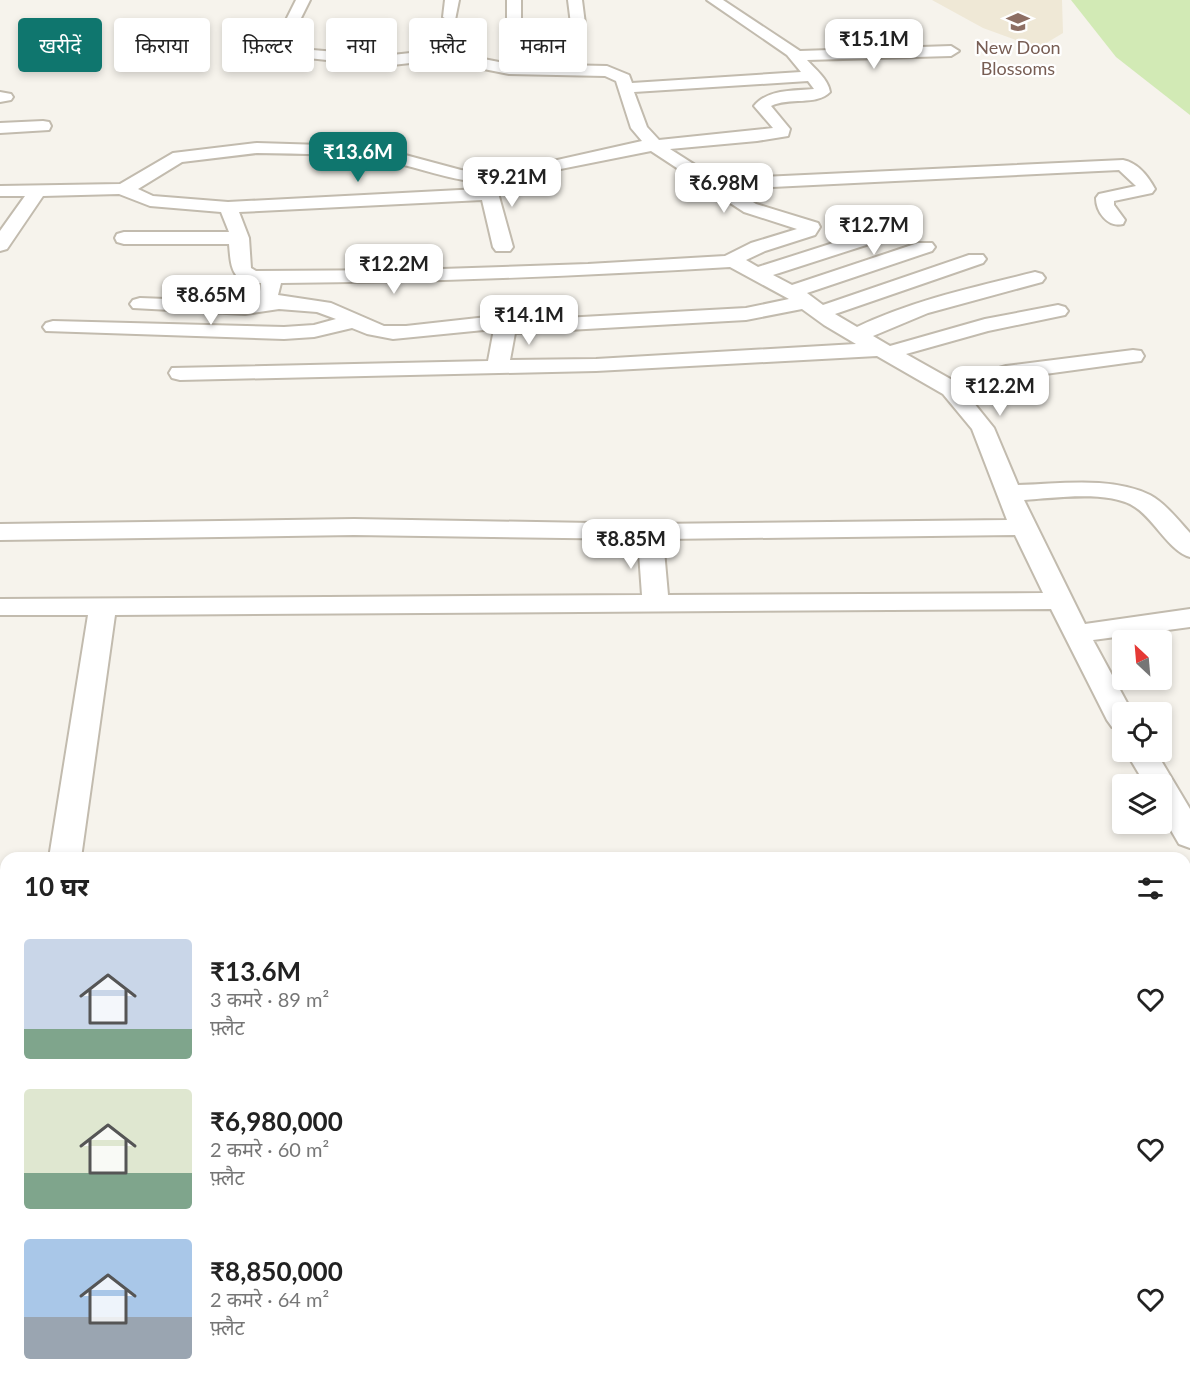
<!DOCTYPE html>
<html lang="hi">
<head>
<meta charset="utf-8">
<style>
	:root { --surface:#fff; --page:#f2f2f2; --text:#222; --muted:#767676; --accent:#0f766e }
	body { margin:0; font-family:Lato,"Noto Sans Devanagari",sans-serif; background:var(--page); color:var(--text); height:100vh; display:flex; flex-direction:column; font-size:22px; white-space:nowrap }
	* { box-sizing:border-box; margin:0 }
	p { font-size:20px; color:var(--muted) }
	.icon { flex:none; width:33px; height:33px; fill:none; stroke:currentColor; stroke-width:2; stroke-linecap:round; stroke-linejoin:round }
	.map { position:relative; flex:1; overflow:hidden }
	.drawer { position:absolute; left:0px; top:852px; width:1191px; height:536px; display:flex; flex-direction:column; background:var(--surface); border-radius:18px 18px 0 0; box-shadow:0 3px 9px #0003 }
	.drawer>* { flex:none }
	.top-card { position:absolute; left:18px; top:18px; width:600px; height:54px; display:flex; gap:12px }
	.needle { width:39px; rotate:334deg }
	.controls { position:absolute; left:1112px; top:630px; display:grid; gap:12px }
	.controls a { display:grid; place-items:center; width:60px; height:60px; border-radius:6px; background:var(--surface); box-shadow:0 3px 9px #0003; font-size:30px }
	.price { position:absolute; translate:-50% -51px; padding:0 14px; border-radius:12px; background:#fff; color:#222; font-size:20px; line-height:39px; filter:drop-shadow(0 2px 3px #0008) }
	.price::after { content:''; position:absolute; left:50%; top:36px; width:18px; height:14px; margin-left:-9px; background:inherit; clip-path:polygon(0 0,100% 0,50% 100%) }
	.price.current { background:var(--accent); color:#fff }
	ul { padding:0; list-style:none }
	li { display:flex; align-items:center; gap:18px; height:150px; padding:0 24px }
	li span { display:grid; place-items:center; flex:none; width:168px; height:120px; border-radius:6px; color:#555 }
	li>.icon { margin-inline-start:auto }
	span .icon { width:72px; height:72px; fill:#fffc; stroke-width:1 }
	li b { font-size:26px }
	h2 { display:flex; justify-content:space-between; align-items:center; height:72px; padding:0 24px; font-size:26px }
	.tag { padding:0 21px; border-radius:6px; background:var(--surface); box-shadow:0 3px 9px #0003; font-size:21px; line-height:54px }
	.tag.current { background:var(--accent); color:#fff }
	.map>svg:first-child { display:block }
</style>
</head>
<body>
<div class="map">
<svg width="1190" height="1387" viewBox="0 0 1190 1387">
	<rect width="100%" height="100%" fill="#f6f3ec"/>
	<!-- education -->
	<polygon fill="#efe8d6" points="932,0 1062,0 1063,33 1038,48 983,28"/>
	<!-- green -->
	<polygon fill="#d2eab5" points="1071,0 1190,0 1190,115 1116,57"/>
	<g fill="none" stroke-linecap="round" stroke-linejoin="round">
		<!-- minor casing -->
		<g stroke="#c2bbae" stroke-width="4">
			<g id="minor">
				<path d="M296 0H310L288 44 289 48 383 56 438 50 509 64 607 66 629 75 632 83 801 72 787 55 707 0H723L800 51 951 46 959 51 951 56 807 60C816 70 828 79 830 92 817 106 788 97 771 106L790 129 788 136 757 141 670 149 717 179 1123 160C1138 163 1148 176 1155 189L1152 193 1114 201V205L1125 220 1123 224C1108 228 1096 212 1096 198L1099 194 1136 186 1119 170 733 189 756 204 818 223 820 227 815 235 765 251 746 260 758 267 877 229H891L893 233 891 237 773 275 792 285 918 243H932L935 247 932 251 807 293 823 305 969 255H983L986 259 983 263 835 314 857 327C913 300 975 287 1035 272L1042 274 1045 278 1042 282 928 313 873 336 890 346 985 319 1058 305 1065 307 1068 311 1065 315 988 331 906 354 954 381 1006 366 1133 350 1141 351 1144 356 1141 361 1133 362 1008 379 965 392 994 428 1018 485C1060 484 1111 476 1150 495 1165 503 1179 521 1190 533V557C1170 552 1154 519 1135 507 1110 490 1054 498 1024 500L1085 624 1190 609V627L1093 640 1132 712H1122V730L1112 727 1107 720 1051 609 115 615 81 858H49L88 615H0V599L642 595 638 539 354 535 0 540V524L354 519 650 524 1007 520 972 429 943 394 877 356 596 371 180 380 172 378 169 373 172 368 488 361 494 329 393 339 367 334 352 328 314 337 284 339 46 331 43 327 46 323 53 321 284 327 314 325 336 319 317 312 279 309 245 314 133 308 130 304 133 300 140 298 245 302 259 300 261 283C231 283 231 268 229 244H124L117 242 115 238 117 234 124 232H229L221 212 150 206 119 194 43 196 7 249 0 251V231L25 196H0V186L120 184 173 153 257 143 355 146 394 152 461 170 485 173 508 171 642 141 631 128 616 81 605 76 509 74 438 60 383 66 280 55 274 48V44ZM808 81 814 89C794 91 767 89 754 106L773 128 659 140 647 127 634 92ZM651 151 744 212 797 229 751 243 725 256 588 264 411 270 256 271 251 268 249 238 239 212 482 200 493 247 496 251H510L513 247 495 182ZM257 153C302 154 347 153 391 162 420 168 448 179 477 182L479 189 228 202 153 196 138 189 182 162ZM730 267 789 299 746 308 509 321 500 317H487L406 326H384L331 303 278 295 281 283C431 282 580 276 730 267ZM802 309 824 325 856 344 596 359 510 360 515 333 746 320ZM1015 535 1043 593 668 595 663 539Z"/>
				<polygon points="445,0 459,0 455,20 450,21 443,17"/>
				<polygon points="507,0 521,0 521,20 519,23 509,23 507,20"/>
				<polygon points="568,0 582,0 585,24 583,27 573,27 571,24"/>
				<polygon points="0,92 11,94 13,97 11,100 0,102"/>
				<polygon points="43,121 49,122 51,126 49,130 0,133 0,123"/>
				<polygon points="1126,752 1156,752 1190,809 1190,848 1179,844 1161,813 1161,784 1145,784"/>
				<rect x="1185" y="962" width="5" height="28"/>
				<rect x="1185" y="1026" width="5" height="30"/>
				<polygon points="6,1049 6,1094 0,1096 0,1051"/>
				<rect x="1185" y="1320" width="5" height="42"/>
				<polygon points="88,1382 138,1382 136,1387 85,1387"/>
				<polygon points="273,1382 399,1382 402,1387 275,1387"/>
			</g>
		</g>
		<!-- minor -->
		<use href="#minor" fill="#fff" fill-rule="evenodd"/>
	</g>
	<!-- icons -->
	<defs>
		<g id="school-bare" transform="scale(1.8)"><path d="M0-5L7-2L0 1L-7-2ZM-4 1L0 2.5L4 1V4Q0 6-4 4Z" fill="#8d6e63" stroke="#fff" stroke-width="2.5" paint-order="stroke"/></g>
	</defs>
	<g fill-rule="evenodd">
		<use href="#school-bare" x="1018" y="22"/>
	</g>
	<g text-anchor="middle" stroke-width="4.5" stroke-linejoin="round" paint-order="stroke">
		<!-- far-education labels -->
		<g font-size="18" fill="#785e54" stroke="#fff">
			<text x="1018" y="54">New Doon<tspan x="1018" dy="21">Blossoms</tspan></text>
		</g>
	</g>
</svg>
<div class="controls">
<a><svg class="needle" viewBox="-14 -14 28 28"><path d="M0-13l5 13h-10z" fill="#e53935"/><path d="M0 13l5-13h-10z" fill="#767676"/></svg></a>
<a><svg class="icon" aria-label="locate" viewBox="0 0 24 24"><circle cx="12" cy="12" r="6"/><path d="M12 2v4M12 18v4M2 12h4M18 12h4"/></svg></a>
<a><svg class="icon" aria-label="layers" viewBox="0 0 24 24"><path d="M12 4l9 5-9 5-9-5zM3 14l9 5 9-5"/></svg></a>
</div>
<b class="price" style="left:874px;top:70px">₹15.1M</b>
<b class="price current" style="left:358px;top:183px">₹13.6M</b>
<b class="price" style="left:512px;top:208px">₹9.21M</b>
<b class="price" style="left:724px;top:214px">₹6.98M</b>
<b class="price" style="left:874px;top:256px">₹12.7M</b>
<b class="price" style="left:394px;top:295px">₹12.2M</b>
<b class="price" style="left:211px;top:326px">₹8.65M</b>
<b class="price" style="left:529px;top:346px">₹14.1M</b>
<b class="price" style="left:1000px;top:417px">₹12.2M</b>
<b class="price" style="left:631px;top:570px">₹8.85M</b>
<div class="top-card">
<a class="tag current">खरीदें</a>
<a class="tag">किराया</a>
<a class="tag">फ़िल्टर</a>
<a class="tag">नया</a>
<a class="tag">फ़्लैट</a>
<a class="tag">मकान</a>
</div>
<section class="drawer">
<h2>10 घर<svg class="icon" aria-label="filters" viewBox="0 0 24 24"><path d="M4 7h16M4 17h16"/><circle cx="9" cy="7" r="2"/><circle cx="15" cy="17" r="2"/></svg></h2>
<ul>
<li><span style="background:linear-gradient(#c9d6e8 75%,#7fa58c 0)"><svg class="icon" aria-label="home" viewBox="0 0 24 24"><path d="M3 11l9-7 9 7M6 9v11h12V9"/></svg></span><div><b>₹13.6M</b><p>3 कमरे · 89 m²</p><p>फ़्लैट</p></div><svg class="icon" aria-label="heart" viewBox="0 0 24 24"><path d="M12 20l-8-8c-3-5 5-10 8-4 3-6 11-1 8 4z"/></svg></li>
<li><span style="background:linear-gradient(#dfe7d0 70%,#7fa58c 0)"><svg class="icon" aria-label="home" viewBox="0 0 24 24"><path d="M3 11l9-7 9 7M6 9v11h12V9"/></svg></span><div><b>₹6,980,000</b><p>2 कमरे · 60 m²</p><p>फ़्लैट</p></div><svg class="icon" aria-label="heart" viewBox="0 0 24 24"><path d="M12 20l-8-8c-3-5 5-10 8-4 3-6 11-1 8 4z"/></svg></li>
<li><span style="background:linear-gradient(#a9c7e8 65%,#9aa5b1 0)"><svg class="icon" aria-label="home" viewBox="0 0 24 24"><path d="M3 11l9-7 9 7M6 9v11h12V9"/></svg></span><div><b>₹8,850,000</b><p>2 कमरे · 64 m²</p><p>फ़्लैट</p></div><svg class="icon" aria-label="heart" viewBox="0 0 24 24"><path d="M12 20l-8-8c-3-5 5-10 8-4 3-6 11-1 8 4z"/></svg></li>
</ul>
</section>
</div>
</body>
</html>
